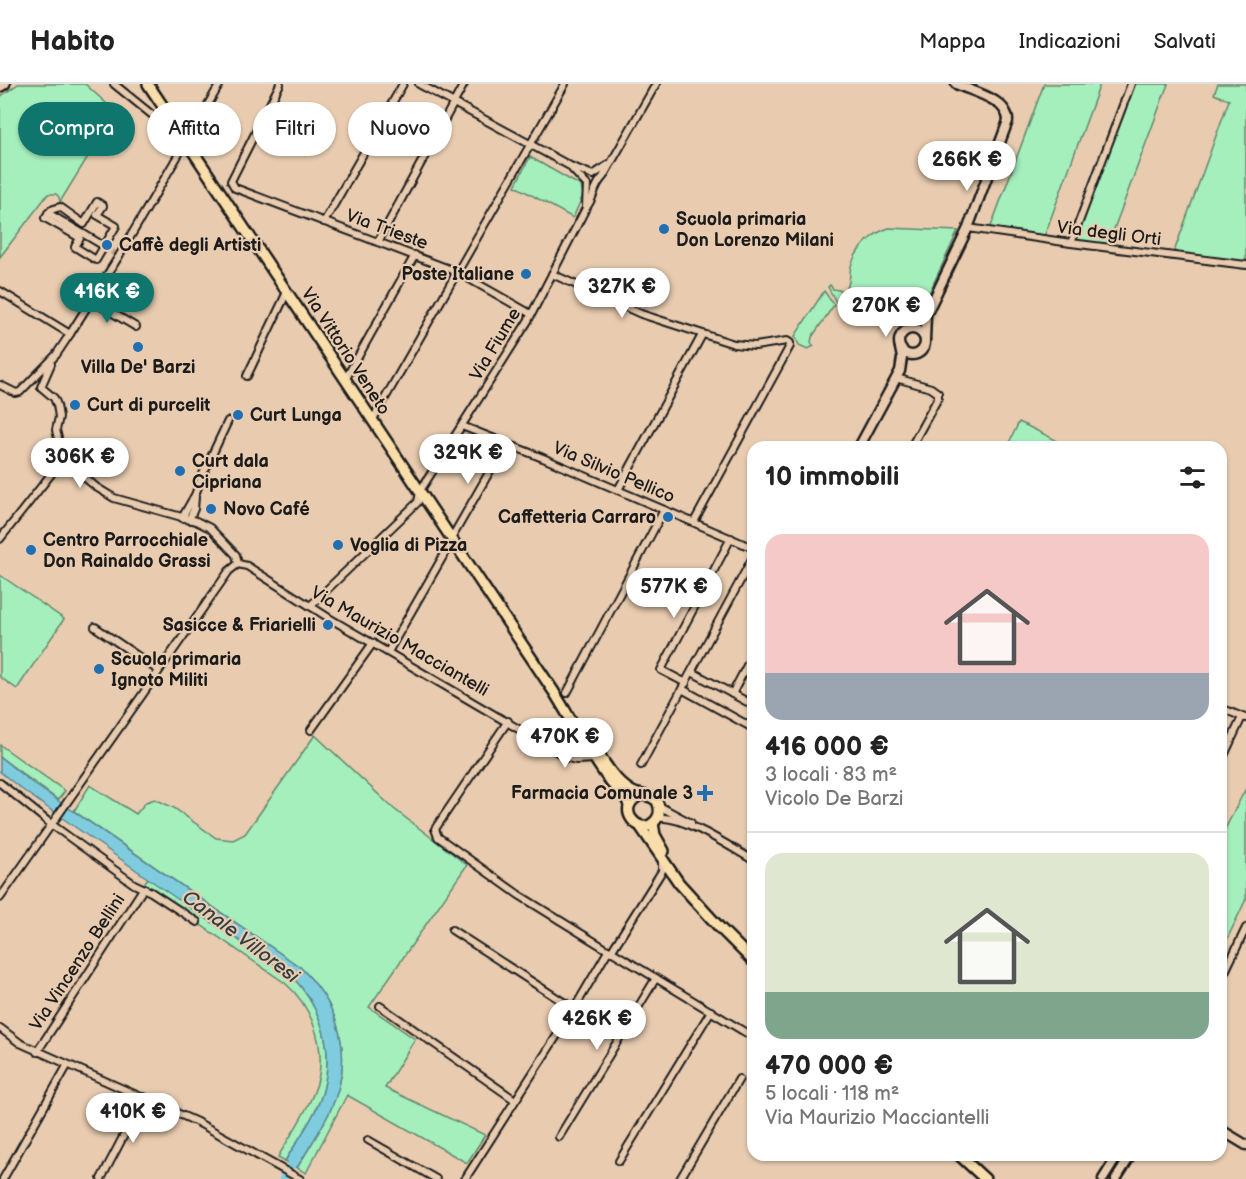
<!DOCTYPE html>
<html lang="it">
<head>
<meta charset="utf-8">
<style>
	:root { --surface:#fff; --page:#f2f2f2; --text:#222; --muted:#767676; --line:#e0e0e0; --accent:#0f766e }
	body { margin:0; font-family:"Balsamiq Sans",sans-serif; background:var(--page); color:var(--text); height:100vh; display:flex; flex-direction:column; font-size:22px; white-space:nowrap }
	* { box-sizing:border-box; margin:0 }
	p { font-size:20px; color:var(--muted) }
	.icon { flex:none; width:33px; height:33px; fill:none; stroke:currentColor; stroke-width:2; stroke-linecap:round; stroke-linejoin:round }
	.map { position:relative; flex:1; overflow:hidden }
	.drawer { position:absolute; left:747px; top:357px; width:480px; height:720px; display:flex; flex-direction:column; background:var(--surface); border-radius:18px; box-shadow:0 2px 4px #0004 }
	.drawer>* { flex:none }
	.guide { position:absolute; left:18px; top:18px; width:570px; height:54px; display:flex; gap:12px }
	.price { position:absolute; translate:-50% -51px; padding:0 14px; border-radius:21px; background:#fff; color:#222; font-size:20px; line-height:39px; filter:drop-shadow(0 2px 3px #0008) }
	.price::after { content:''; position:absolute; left:50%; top:36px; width:18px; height:14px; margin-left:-9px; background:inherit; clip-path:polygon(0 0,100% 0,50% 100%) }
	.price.on { background:var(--accent); color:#fff }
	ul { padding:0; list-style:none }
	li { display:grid; align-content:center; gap:12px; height:318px; padding:0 18px }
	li+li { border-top:2px solid var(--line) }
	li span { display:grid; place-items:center; height:186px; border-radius:18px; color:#555 }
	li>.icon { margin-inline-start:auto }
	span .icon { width:108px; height:108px; fill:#fffc; stroke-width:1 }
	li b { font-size:26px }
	h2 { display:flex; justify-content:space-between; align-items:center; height:72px; padding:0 18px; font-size:26px }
	.pill { padding:0 21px; border-radius:27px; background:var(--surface); box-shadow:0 2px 4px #0004; font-size:21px; line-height:54px }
	.pill.on { background:var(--accent); color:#fff }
	header { display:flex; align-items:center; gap:36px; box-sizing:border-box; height:84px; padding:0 30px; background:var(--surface); border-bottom:2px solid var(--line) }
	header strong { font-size:28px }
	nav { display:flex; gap:33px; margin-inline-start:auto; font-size:21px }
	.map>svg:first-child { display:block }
</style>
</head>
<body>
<header>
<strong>Habito</strong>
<nav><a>Mappa</a><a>Indicazioni</a><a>Salvati</a></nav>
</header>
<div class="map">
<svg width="1246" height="1095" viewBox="0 0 1246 1095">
	<rect width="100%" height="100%" fill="#e9ccb0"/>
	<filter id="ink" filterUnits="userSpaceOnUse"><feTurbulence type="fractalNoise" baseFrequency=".0167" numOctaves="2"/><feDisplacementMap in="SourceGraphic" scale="12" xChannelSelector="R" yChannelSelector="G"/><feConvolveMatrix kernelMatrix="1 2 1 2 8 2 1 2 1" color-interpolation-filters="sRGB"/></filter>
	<g filter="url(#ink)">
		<!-- green -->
		<g fill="#a5efbd" stroke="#60866c" stroke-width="1.5">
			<polygon points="18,0 85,0 106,19 103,23 113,32 60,118 59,113 56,110 48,110 0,173 0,13"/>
			<polygon points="1044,0 1100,0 1044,153 990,145"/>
			<polygon points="1134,0 1168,0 1108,161 1076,156"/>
			<polygon points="1218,0 1246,0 1246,178 1174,168 1229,16 1214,10"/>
			<polygon points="530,73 581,102 583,111 573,134 515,102"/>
			<path d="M889 144 958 147 921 226C912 236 904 242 890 241L836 218 828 203 830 201 833 205 845 207C852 199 848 189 852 179 858 163 873 149 889 144Z"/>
			<polygon points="824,207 834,221 812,253 811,259 814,262 808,265 799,261 795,252"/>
			<polygon points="1019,338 1056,356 1053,363 1007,363"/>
			<polygon points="0,491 64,535 17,605 0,593"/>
			<path d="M315 651 394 725 467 781 369 923 415 955 385 1004 485 1051 467 1079 347 1011 306 1089 297 1084C308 1065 321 1046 330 1027 355 974 341 923 300 883L74 727 90 701 136 730 146 718 155 715 174 724 216 754 233 756 245 750Z"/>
			<polygon points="0,661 65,707 58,716 0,673"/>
			<polygon points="1246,704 1246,815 1221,868 1221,753"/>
			<path d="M148 794 291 891C320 922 334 961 324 1003 318 1029 299 1054 285 1077L278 1073C290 1052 305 1031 314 1008 329 971 315 925 285 899L143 801Z"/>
		</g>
		<!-- water -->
		<path fill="#80ccdf" stroke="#588691" stroke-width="1.5" d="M0 673 31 698 300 883C341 923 355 974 330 1027 321 1046 308 1065 297 1084L285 1077C299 1054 318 1029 324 1003 334 961 320 922 291 891L190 824 24 707 0 688Z"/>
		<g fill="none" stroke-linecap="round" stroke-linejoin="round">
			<!-- canal -->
			<polyline stroke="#80ccdf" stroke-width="8" points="283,1095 297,1071"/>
			<!-- street-tunnel -->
			<polyline stroke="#c0a992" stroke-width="6" stroke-dasharray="6 3" stroke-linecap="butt" points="104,162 115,170"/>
			<!-- street casing -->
			<g stroke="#1c1c1c" stroke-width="10">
				<g id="street">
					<polyline points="114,0 161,38 177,46"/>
					<polyline points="280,0 231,97 235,104 457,188 531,230"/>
					<polyline points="419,0 570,82 593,91 608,81"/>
					<polyline points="572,85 587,101 586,123"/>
					<polygon points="97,118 103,122 97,131 116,142 96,176 75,163 80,154 45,134 51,126 60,123 84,140"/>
					<polyline points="48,129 104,162"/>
					<polyline points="324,138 403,0"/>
					<polyline points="968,144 1071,159 1246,181"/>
					<polyline points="378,158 464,0"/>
					<polyline points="1071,159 1131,0"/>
					<polyline points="552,190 641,230 734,260 755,262 787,257 790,259 790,262 694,438"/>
					<polyline points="0,207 70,250"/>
					<polyline points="91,216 136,243"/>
					<polyline points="51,280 41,303 54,314 57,321 59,333 56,346 63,375"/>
					<polyline points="247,292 287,208"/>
					<polyline points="896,294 931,304 938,309 938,314 911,363"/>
					<polyline points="345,296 415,171"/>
					<polyline points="0,301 16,309 20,308 56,271 70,250 119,172 220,0"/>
					<polyline points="372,337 565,0"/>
					<polyline points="462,342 543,374 753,464"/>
					<polyline points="63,375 96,403 114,414 196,437 210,444 236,471 238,480"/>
					<polyline points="618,406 702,251"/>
					<polyline points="182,434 195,411 203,390 228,337"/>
					<polyline points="189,436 194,425 195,413"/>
					<polyline points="0,455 63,375"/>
					<polyline points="451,455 506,359"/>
					<polyline points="238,480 247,482 329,534 568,674 576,676 594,675"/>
					<path d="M310 522 418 418 420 407 528 237 586 124C595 113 593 103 603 93L656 0"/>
					<polyline points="95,543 158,586"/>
					<polyline points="388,568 445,469"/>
					<polyline points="692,588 753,621"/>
					<polyline points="686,599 661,586 731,454"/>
					<polyline points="682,605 753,644"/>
					<polyline points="567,609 664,426"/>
					<polyline points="732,610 753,570"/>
					<polyline points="1221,624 1245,634"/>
					<polyline points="508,637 435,745 438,753 519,811 611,868 662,787 662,777"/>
					<polyline points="311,646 373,559"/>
					<path d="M559 665C571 669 574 665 583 656"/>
					<polyline points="1221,678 1242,633"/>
					<polyline points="641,681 753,473"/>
					<polyline points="0,699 51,740 134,800 151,808 197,838"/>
					<polyline points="659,722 691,739"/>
					<path d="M658 734C683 731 730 763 753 776"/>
					<polyline points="0,814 229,487 238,480"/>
					<polyline points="452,846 574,925"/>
					<polyline points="611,867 753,953"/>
					<polyline points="1221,896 1246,844"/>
					<polyline points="380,922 515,1016"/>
					<polyline points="0,944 20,959 197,1038 300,1095"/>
					<polyline points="37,968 143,805"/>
					<polyline points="559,1053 656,894"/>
					<polyline points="368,1056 436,1095"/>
					<polyline points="619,1077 711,927"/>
					<polyline points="3,1095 67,982"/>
					<polyline points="101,1095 144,1013"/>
					<polyline points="465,1095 574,925 608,867"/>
					<polyline points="680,1095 739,995"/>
				</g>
			</g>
			<!-- secondary casing -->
			<g stroke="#1c1c1c" stroke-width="13">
				<g id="secondary">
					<polyline points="0,3 5,0"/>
					<circle cx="912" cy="258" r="13"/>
					<path d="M925 256 926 231 968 144 1008 37C1008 15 973 8 956 0"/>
					<polyline points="859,363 900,287 902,274 900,264"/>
					<polyline points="1221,1046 1246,1061"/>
					<polyline points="1103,1095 1118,1071"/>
					<polyline points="1116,1095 1131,1071"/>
				</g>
			</g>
			<!-- primary casing -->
			<g stroke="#1c1c1c" stroke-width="14">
				<g id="primary">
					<path d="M148 0 554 608C572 637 588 667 609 696 615 705 626 710 629 721"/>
					<path d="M586 650C599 669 611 695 631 707 640 713 649 709 657 717 660 724 661 730 656 736 641 756 612 723 641 711"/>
					<polyline points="653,739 655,751 664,767"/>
					<polyline points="640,742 679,799 720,844 753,877"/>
					<polyline points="959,1071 985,1095"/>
				</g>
			</g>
			<!-- street -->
			<use href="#street" stroke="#e9ccb0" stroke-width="6"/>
			<!-- secondary -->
			<use href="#secondary" stroke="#e9ccb0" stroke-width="8"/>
			<!-- primary -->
			<use href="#primary" stroke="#f9deab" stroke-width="9"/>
		</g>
	</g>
	<!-- markers -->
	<g fill="#1f6fb2" stroke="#e9ccb0" stroke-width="2">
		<circle cx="664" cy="145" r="6"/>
		<circle cx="107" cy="161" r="6"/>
		<circle cx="526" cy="190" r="6"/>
		<circle cx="138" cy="263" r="6"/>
		<circle cx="75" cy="321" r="6"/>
		<circle cx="238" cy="331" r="6"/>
		<circle cx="180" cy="387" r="6"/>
		<circle cx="211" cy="425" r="6"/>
		<circle cx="668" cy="433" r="6"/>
		<circle cx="338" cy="461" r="6"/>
		<circle cx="31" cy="466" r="6"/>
		<circle cx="328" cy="541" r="6"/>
		<circle cx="99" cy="585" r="6"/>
		<path d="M702 700h6v6h6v6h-6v6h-6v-6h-6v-6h6z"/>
	</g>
	<g text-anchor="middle" stroke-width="4.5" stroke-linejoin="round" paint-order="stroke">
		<!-- poi labels -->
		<g font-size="18" font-weight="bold" fill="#1c1c1c" stroke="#e9ccb0" text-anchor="start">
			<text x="676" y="141">Scuola primaria<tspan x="676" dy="21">Don Lorenzo Milani</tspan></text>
			<text x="119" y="167">Caffè degli Artisti</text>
			<text x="514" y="196" text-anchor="end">Poste Italiane</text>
			<text x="138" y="289" text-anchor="middle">Villa De' Barzi</text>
			<text x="87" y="327">Curt di purcelit</text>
			<text x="250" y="337">Curt Lunga</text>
			<text x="192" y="383">Curt dala<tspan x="192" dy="21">Cipriana</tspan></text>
			<text x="223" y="431">Novo Café</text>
			<text x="656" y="439" text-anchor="end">Caffetteria Carraro</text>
			<text x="43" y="462">Centro Parrocchiale<tspan x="43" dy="21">Don Rainaldo Grassi</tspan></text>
			<text x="350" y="467">Voglia di Pizza</text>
			<text x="316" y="547" text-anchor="end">Sasicce &amp; Friarielli</text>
			<text x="111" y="581">Scuola primaria<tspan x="111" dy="21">Ignoto Militi</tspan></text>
			<text x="693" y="715" text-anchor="end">Farmacia Comunale 3</text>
		</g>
		<!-- street labels -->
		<g font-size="18" fill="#1c1c1c" stroke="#e9ccb0">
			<text transform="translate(387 145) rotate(20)" y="6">Via Trieste</text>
			<text transform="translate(1109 149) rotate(7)" y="6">Via degli Orti</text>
			<text transform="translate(495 260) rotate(-59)" y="6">Via Fiume</text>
			<text transform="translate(346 267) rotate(57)" y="6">Via Vittorio Veneto</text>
			<text transform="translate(614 388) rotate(23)" y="6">Via Silvio Pellico</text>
			<text transform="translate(400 557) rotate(30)" y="6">Via Maurizio Macciantelli</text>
			<text transform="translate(77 878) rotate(-57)" y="6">Via Vincenzo Bellini</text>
		</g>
		<!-- water labels -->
		<g font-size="20" font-style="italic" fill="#303f43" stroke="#e9ccb0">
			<text transform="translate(241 852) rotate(37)" y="7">Canale Villoresi</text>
		</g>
	</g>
</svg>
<b class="price" style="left:967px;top:108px">266K €</b>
<b class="price" style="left:622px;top:235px">327K €</b>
<b class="price on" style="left:107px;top:240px">416K €</b>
<b class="price" style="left:886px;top:254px">270K €</b>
<b class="price" style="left:468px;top:401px">329K €</b>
<b class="price" style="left:80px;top:405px">306K €</b>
<b class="price" style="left:674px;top:535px">577K €</b>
<b class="price" style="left:565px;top:685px">470K €</b>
<b class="price" style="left:597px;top:967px">426K €</b>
<b class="price" style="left:133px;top:1060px">410K €</b>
<div class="guide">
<a class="pill on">Compra</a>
<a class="pill">Affitta</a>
<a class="pill">Filtri</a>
<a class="pill">Nuovo</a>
</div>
<section class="drawer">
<h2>10 immobili<svg class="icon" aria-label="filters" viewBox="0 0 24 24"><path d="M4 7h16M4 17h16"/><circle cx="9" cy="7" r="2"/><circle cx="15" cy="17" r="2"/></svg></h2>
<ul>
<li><span style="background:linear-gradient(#f6c9c9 75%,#9aa5b1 0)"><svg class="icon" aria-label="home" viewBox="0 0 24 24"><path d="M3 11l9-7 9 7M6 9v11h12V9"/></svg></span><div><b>416 000 €</b><p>3 locali · 83 m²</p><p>Vicolo De Barzi</p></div></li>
<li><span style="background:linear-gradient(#dfe7d0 75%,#7fa58c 0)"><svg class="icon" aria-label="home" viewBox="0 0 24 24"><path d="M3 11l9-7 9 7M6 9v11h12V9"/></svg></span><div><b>470 000 €</b><p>5 locali · 118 m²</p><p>Via Maurizio Macciantelli</p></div></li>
</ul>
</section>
</div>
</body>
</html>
